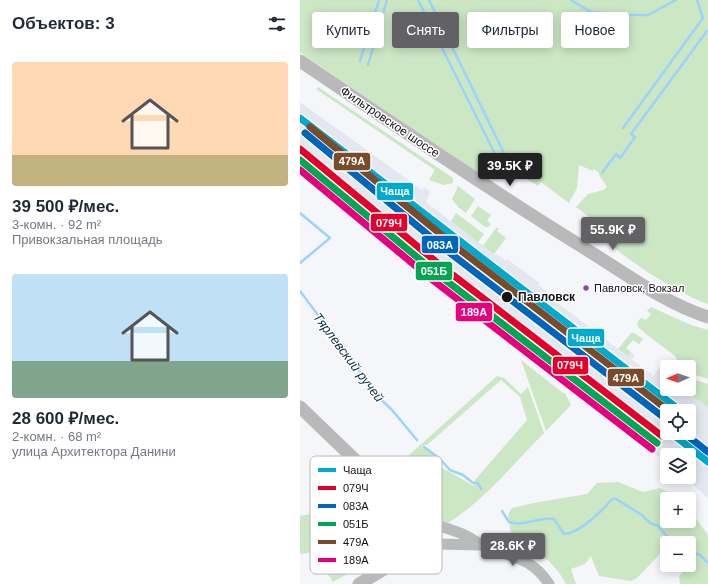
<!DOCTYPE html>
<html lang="ru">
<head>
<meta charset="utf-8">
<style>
	:root { --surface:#fff; --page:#f6f6f7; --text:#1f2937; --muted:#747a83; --accent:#626265 }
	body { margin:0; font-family:Helvetica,sans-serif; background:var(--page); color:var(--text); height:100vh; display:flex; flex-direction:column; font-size:15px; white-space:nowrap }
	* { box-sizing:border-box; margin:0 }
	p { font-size:13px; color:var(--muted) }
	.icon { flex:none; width:22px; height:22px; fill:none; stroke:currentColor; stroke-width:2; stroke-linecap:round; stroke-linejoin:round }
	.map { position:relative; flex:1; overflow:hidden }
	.drawer { display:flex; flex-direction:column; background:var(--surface); width:300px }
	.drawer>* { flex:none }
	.hud { position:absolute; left:12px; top:12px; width:336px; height:36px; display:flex; gap:8px }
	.needle { width:26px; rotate:268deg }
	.controls { position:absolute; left:360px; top:360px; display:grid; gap:8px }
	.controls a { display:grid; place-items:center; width:36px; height:36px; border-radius:4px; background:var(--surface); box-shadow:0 2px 10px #0003; font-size:20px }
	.price { position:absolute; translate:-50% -34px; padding:0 9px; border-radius:4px; background:var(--accent); color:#fff; font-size:13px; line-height:26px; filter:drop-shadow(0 1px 2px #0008) }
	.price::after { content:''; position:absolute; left:50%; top:24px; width:12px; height:9px; margin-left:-6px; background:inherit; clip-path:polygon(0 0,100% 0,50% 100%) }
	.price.active { background:#222; color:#fff }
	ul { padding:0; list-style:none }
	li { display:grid; align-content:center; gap:8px; height:212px; padding:0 12px }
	li span { display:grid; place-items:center; height:124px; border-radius:4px; color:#555 }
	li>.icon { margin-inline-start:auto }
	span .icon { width:72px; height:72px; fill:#fffc; stroke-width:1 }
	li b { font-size:17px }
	h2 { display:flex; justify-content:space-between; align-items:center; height:48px; padding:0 12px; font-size:17px }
	.chip { padding:0 14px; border-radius:4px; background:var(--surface); box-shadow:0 2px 10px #0003; font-size:14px; line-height:36px }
	.chip.active { background:var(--accent); color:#fff }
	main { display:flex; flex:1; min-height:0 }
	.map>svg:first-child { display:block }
</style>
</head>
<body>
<main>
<section class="drawer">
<h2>Объектов: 3<svg class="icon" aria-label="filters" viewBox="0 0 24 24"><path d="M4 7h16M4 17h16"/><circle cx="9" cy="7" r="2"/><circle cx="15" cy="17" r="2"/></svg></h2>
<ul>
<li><span style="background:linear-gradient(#ffd9b3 75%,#c2b280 0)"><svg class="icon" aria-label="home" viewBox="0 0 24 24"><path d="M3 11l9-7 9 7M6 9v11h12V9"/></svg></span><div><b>39 500 ₽/мес.</b><p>3-комн. · 92 m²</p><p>Привокзальная площадь</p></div></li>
<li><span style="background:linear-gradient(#bfe0f5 70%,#7fa58c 0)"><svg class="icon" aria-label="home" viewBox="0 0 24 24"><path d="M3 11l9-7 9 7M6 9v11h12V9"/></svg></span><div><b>28 600 ₽/мес.</b><p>2-комн. · 68 m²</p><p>улица Архитектора Данини</p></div></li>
</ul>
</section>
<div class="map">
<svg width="408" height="584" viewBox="0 0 408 584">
	<rect width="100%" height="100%" fill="#f5f6fa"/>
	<!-- built -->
	<path fill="#e5e7f0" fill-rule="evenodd" d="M0 102 122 190 124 187 130 192 126 202 195 255 197 254 206 261 207 259 240 283 238 285 256 299 254 302 259 304 327 356 331 352 335 355 332 360 354 376 359 368 367 374V389H388L408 403V498L384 477H389V455H367V463L269 388 267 384 154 294 126 271 77 225 0 161ZM367 411H389V433H367Z"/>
	<!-- green -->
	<g fill="#cbe7c4" fill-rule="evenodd">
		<path d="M0 0H408V304C385 297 313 254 303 234L304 228 276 207 288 194 303 190 307 187 299 175 300 174 294 169 293 171 279 165 277 188 269 203 241 182 238 186 204 165H202L194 175H187L184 179 4 55 0 52Z"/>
		<polygon points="18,87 153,178 153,183 144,185 129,180 135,170 16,89"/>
		<polygon points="158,186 175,199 166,213 158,207 152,199"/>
		<polygon points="178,206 191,215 187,221 191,224 188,227 185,227 171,216"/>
		<polygon points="156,213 184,234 178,242 151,221"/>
		<polygon points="196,228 199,228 197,231 206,238 194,254 183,246"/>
		<polygon points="351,307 391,325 408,330 408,379 389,373 389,367 375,367 372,365 377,360 375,356 346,334 337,326 338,321 341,318 346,320 351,314 347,311"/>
		<polygon points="331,333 334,333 343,339 339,344 333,340 326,348 331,352 328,356 318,349"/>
		<polygon points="221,360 263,393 265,393 271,405 246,431"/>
		<path d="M197 376 204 378 221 394 228 387 244 433C213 464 185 500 148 523 113 514 108 502 86 476ZM201 380 220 397 227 420 175 480 173 486C162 478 151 473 139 466L137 457 121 446 127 445Z"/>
		<polygon points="389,378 408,384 408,407 383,389 389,389"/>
		<path d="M67 478C79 493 110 522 106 541L33 582 13 552 0 554V516L31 510Z"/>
		<path d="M318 482 343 492 360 488 380 499H367V521H389V509L408 535V584H380L379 576 385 570 379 565H389V543H367V558L360 554 337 578 331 581 299 576 291 556 285 564 271 569 276 584H266C254 561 235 548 212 540L208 515 212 508 239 502 287 494 297 483Z"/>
	</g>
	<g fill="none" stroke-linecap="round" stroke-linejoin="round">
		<!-- stream -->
		<g stroke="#9bd4fb" stroke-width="2.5">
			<polyline points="118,0 196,156"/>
			<polyline points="129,0 204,153"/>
			<polyline points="271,0 291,12 325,15 348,15 376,0"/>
			<polyline points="60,61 79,0"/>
			<polyline points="68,65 87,0"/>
			<polyline points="323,128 403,18 397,0"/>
			<polyline points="302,173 316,154 320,158 335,137 331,134 407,31"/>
			<polyline points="0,213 30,238 0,263"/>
			<polyline points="0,291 61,373 68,387 92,410 117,440"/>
			<polyline points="124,447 139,458 150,470 163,475 173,483 178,483 181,489"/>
			<path d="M202 511 209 522C223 527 237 517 254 519L264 534C280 533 301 512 312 499H316L342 515 350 523 358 526 373 543"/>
			<polyline points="389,551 400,555 408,563"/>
		</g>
		<!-- tertiary -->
		<g stroke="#b9baba" stroke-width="11">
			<path d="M108 515C125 523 143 526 160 533 168 536 174 541 182 545 210 558 230 555 249 584"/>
			<polyline points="106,556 137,544 180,545"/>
		</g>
		<!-- secondary -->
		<g stroke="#b9b9ba" stroke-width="13">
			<path d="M0 61C93 124 186 187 281 246 322 271 362 302 408 317"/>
			<polyline points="0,407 77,481 108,515 114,526 116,536 114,543 106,556 59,584"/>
		</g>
		<!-- rail-1 casing -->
		<g stroke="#fff" stroke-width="10">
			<g id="rail-1">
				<polyline points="0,118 381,411"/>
				<polyline points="371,433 408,462"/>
			</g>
		</g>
		<!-- rail-2 casing -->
		<g stroke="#fff" stroke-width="10">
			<polyline id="rail-2" points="0,149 140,265 362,436"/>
		</g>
		<!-- rail-3 casing -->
		<g stroke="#fff" stroke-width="10">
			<g id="rail-3">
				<polyline points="5,133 150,253 367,420"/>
				<polyline points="384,433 408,452"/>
			</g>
		</g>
		<!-- rail-4 casing -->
		<g stroke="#fff" stroke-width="10">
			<polyline id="rail-4" points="0,160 135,272 357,443"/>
		</g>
		<!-- rail-5 casing -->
		<g stroke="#fff" stroke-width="10">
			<polyline id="rail-5" points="10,127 155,246 369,411"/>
		</g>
		<!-- rail-6 casing -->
		<g stroke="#fff" stroke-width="10">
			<polyline id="rail-6" points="0,170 130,278 352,449"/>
		</g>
		<!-- rail-1 -->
		<use href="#rail-1" stroke="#00a9ce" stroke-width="7"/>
		<!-- rail-2 -->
		<use href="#rail-2" stroke="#e4002b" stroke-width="7"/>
		<!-- rail-3 -->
		<use href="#rail-3" stroke="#0065bd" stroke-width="7"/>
		<!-- rail-4 -->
		<use href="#rail-4" stroke="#00a651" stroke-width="7"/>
		<!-- rail-5 -->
		<use href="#rail-5" stroke="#7a4b2a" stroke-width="7"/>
		<!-- rail-6 -->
		<use href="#rail-6" stroke="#e5007d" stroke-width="7"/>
	</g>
	<!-- markers -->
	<circle fill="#8e44ad" stroke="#fff" stroke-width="1.5" cx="286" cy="288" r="3.5"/>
	<circle fill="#131315" stroke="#fff" stroke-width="1.5" cx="207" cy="297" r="6"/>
	<g text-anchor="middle" stroke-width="3" stroke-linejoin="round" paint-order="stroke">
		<!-- bus labels -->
		<g font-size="11" fill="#131315" stroke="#fff" text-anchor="start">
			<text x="294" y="292">Павловск, Вокзал</text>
		</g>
		<!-- street labels -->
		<g font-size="12" fill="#131315" stroke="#fff">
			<text transform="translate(90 122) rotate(34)" y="4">Фильтровское шоссе</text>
		</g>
		<!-- stop labels -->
		<g font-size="12" font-weight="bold" fill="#131315" stroke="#fff" text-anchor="start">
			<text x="218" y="301">Павловск</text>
		</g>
		<!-- water labels -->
		<g font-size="13" font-style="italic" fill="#0b2f45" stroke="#fff">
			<text transform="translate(49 357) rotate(53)" y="5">Тярлевский ручей</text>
		</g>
	</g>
	<!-- legend -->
	<rect x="10" y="456" width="132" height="118" rx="6" fill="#fff" stroke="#b8b8b9" stroke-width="1"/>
	<rect x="18" y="468" width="18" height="4" fill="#00a9ce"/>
	<rect x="18" y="486" width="18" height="4" fill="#e4002b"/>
	<rect x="18" y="504" width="18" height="4" fill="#0065bd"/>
	<rect x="18" y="522" width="18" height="4" fill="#00a651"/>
	<rect x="18" y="540" width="18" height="4" fill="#7a4b2a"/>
	<rect x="18" y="558" width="18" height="4" fill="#e5007d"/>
	<g font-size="11" fill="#131315">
		<text x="43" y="474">Чаща</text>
		<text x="43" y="492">079Ч</text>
		<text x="43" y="510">083А</text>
		<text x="43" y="528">051Б</text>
		<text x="43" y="546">479А</text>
		<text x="43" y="564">189А</text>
	</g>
	<g stroke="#fff" stroke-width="1.5">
		<rect x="33" y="152" width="38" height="19" rx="4" fill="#7a4b2a"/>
		<rect x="76" y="182" width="38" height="19" rx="4" fill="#00a9ce"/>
		<rect x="70" y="213" width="38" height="19" rx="4" fill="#e4002b"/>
		<rect x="121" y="235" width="38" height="19" rx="4" fill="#0065bd"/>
		<rect x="115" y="261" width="38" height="20" rx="4" fill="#00a651"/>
		<rect x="155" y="302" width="38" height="20" rx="4" fill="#e5007d"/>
		<rect x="267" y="328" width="38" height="19" rx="4" fill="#00a9ce"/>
		<rect x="252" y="356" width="37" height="19" rx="4" fill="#e4002b"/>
		<rect x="307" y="368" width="38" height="19" rx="4" fill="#7a4b2a"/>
	</g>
	<g font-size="11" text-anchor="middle" font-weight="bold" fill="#fff">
		<text x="52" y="165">479А</text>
		<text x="95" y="195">Чаща</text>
		<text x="89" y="227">079Ч</text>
		<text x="140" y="249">083А</text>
		<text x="134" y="275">051Б</text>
		<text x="174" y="316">189А</text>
		<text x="286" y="342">Чаща</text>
		<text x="270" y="369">079Ч</text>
		<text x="326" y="382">479А</text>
	</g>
</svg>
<div class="controls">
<a><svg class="needle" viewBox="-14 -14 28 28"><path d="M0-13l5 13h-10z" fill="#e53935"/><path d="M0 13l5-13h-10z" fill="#747a83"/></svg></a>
<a><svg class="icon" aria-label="locate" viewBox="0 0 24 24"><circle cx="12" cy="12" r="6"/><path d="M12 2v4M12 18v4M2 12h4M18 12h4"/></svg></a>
<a><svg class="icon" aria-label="layers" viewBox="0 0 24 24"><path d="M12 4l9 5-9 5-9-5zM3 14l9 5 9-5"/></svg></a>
<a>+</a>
<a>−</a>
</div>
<b class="price active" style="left:210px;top:187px">39.5K ₽</b>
<b class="price" style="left:313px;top:251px">55.9K ₽</b>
<b class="price" style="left:213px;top:567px">28.6K ₽</b>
<div class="hud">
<a class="chip">Купить</a>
<a class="chip active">Снять</a>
<a class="chip">Фильтры</a>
<a class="chip">Новое</a>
</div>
</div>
</main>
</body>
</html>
